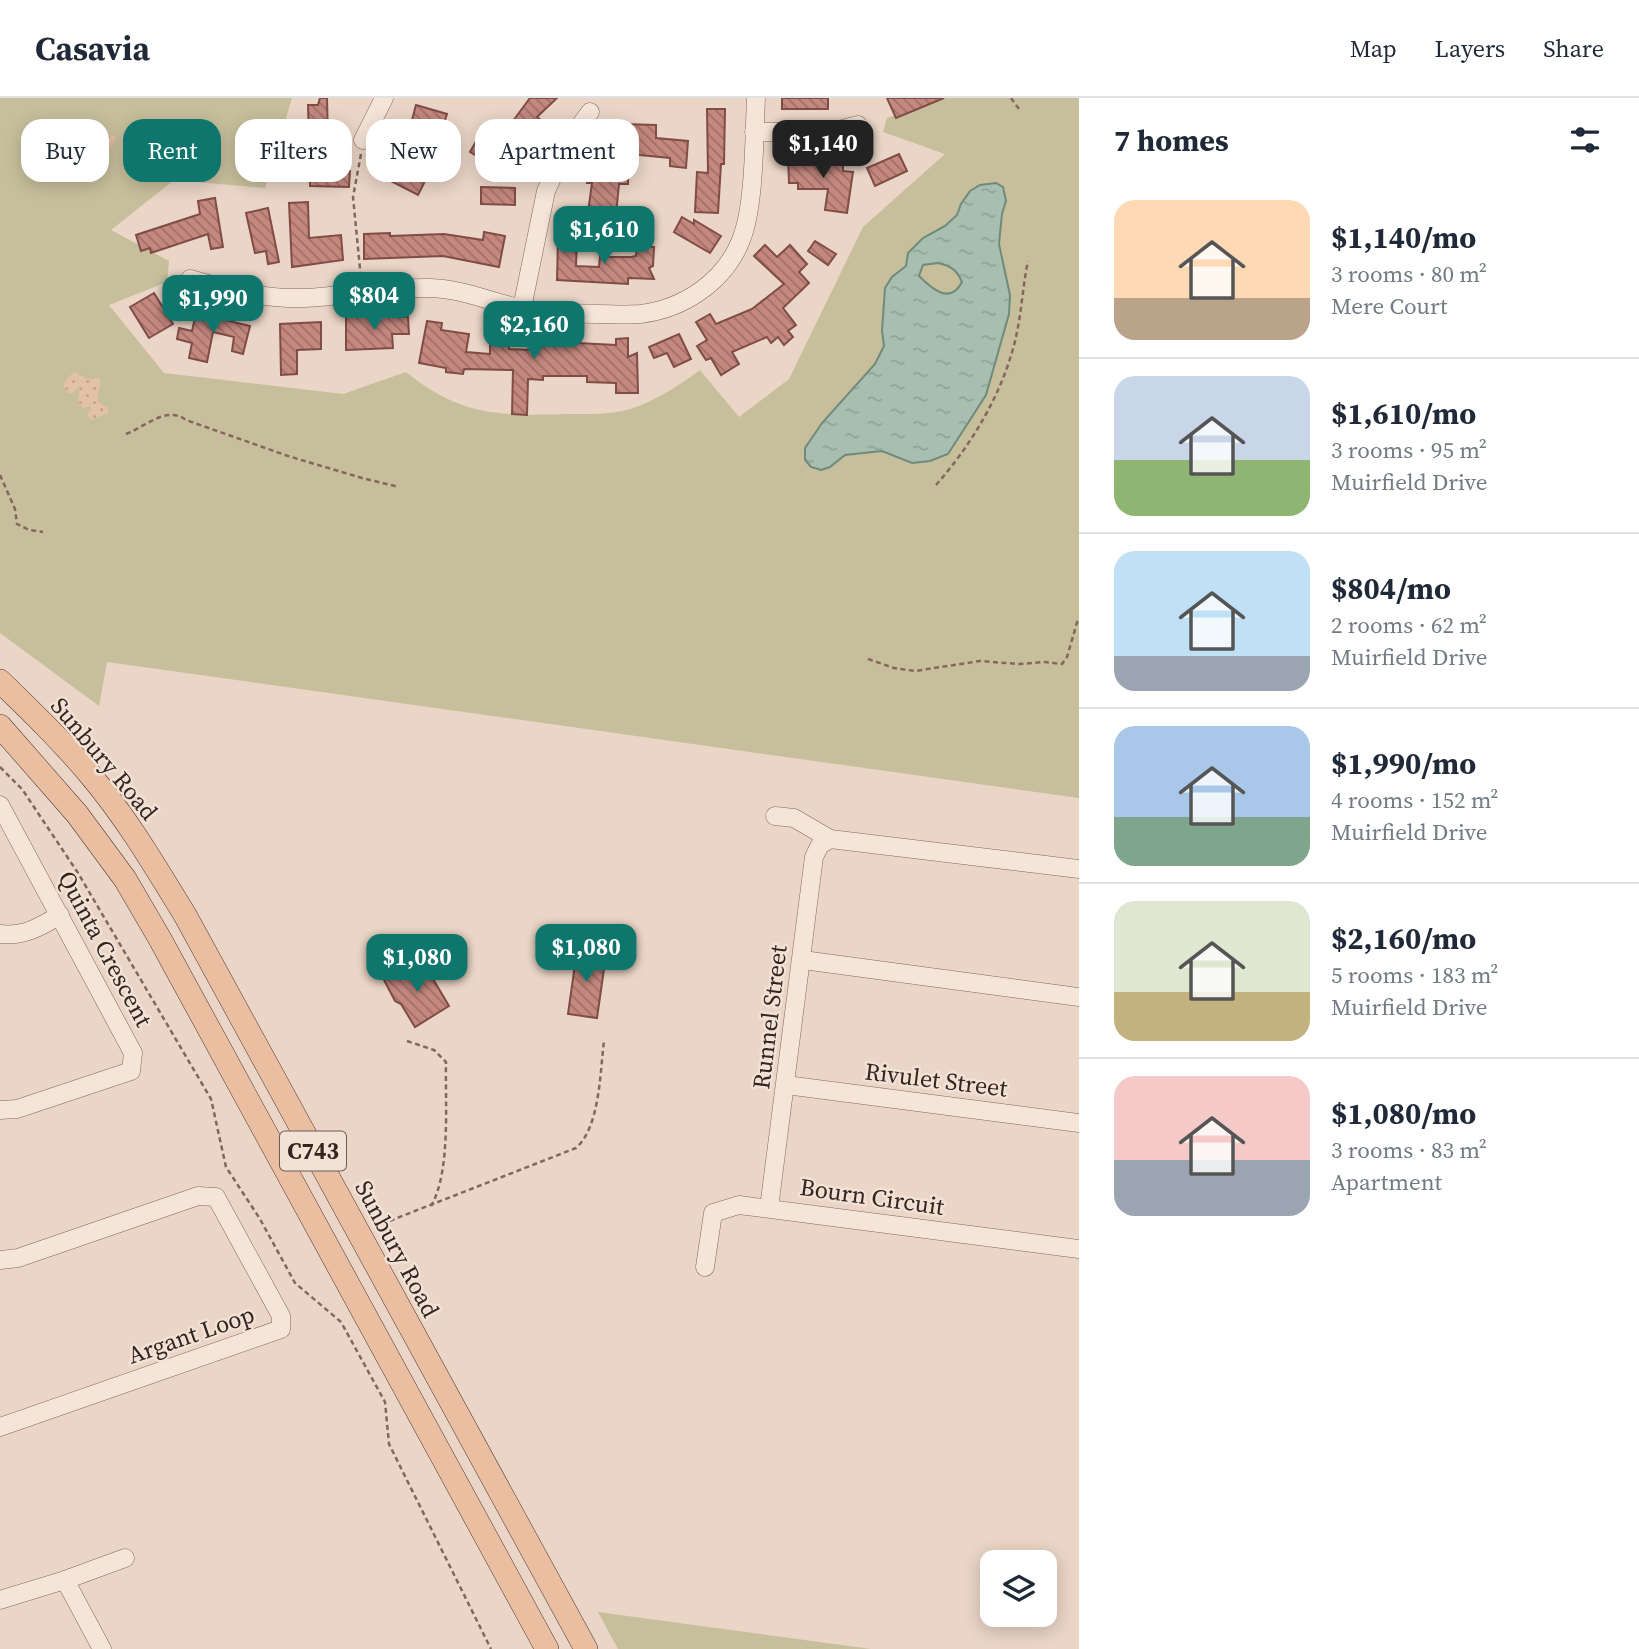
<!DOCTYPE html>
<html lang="en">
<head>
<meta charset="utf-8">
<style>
	:root { --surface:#fff; --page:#f6f6f7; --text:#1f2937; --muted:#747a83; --line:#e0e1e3; --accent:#0f766e }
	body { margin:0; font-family:"Source Serif 4",serif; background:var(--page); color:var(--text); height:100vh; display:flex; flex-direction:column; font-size:26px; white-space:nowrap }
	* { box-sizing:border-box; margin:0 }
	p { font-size:23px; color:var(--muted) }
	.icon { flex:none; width:38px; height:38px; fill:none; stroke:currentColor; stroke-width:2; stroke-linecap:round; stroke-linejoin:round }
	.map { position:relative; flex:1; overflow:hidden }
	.sheet { display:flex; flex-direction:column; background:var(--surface); width:560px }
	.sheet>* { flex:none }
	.top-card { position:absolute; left:21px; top:21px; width:665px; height:63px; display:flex; gap:14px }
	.buttons { position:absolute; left:980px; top:1452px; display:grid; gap:14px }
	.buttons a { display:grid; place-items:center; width:77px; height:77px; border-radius:14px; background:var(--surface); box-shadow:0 4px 18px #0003; font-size:35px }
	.price { position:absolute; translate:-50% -60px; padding:0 16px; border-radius:14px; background:var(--accent); color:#fff; font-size:23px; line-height:46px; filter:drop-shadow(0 2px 4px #0008) }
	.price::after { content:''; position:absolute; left:50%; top:42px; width:21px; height:16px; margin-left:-10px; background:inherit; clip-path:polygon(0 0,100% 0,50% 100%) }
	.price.on { background:#222; color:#fff }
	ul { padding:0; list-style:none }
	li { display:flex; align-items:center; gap:21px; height:175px; padding:0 35px }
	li+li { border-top:2px solid var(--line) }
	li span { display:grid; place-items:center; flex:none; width:196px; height:140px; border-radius:21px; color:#555 }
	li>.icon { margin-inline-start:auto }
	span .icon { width:84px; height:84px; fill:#fffc; stroke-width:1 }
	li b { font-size:30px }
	h2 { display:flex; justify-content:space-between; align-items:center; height:84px; padding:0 35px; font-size:30px }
	.pill { padding:0 24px; border-radius:21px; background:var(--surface); box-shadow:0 4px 18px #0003; font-size:24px; line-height:63px }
	.pill.on { background:var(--accent); color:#fff }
	header { display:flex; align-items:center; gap:42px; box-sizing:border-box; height:98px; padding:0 35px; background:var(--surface); border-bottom:2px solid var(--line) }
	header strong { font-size:33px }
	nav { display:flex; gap:38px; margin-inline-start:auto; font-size:24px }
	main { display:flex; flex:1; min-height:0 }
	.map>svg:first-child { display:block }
</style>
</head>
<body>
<header>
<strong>Casavia</strong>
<nav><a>Map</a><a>Layers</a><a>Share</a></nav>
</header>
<main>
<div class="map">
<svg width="1079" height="1551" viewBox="0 0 1079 1551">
	<defs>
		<pattern id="sand-dots" width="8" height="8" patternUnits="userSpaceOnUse" patternTransform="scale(1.75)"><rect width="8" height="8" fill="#e3c1a6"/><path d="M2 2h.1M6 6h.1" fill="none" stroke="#c3a68f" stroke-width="1.8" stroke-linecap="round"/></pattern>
		<pattern id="water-ripples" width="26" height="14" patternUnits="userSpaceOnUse" patternTransform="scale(1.75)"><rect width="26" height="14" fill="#a7beb0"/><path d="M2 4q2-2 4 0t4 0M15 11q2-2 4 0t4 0" fill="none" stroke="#90a397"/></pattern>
		<pattern id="building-back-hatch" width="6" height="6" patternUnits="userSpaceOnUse" patternTransform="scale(1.75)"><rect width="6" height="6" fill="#c4887f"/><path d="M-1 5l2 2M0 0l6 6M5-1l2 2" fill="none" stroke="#a06f68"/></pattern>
	</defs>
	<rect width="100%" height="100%" fill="#ead5c6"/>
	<!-- green -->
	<g fill="#c7bf9b">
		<path d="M0 0H292L265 90 174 82 111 132 169 163 167 184 109 207 164 275 343 296 406 274C461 318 498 318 566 316 587 316 609 317 630 311 656 303 678 288 700 272L739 319 789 281 863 129 945 56 883 34 887 20 942 0H1079V700L107 564 99 608 0 535Z"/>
		<polygon points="598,1514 871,1551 618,1551"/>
	</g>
	<!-- sand -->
	<g fill="url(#sand-dots)">
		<polygon points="96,33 113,37 116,40 107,56 96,63 92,61 91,56 97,45 92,44 89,40"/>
		<path d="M75 274 87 281 99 280C103 288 94 299 99 304 102 307 105 308 108 310V315L91 322 87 316 92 310 89 308 83 311 78 303 80 289 72 295H68L63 287 68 279Z"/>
	</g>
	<!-- water -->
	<path fill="url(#water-ripples)" stroke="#6e8b7c" stroke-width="2" fill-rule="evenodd" d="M996 85 1003 89 1006 103 1002 116 999 146 1010 197 1009 216 986 297 948 356 930 363 912 365 882 353 845 357 830 369 821 372 811 369 805 362V350L822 325 875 266 884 248 882 233 885 190 892 179 906 168 908 155 923 140 945 128 957 117 961 106 970 93 980 87ZM938 165C951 168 957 172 962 184 950 207 932 191 919 178L923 167Z"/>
	<!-- building -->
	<g fill="url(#building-back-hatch)" stroke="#804c46" stroke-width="2">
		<polygon points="320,0 327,0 328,42 309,43 308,7 318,7"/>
		<polygon points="530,0 557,0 537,19 550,29 530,55 535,58 519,83 470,54 478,40 491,47 495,42 519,57 531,37 513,23"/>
		<rect x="782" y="0" width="46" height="11"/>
		<polygon points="887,0 944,0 896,20"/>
		<polygon points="416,7 447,16 424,85 418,97 387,81 400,57 397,56 403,39 407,41"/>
		<polygon points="707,11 725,11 724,66 721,66 718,115 695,114 697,74 708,75"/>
		<polygon points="622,26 656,27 656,40 688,43 686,70 670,68 670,60 629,56 628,86 619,86 616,117 588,114 592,85 587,85 587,74 598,74 598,66 614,67 614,45 622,45"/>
		<polygon points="899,56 907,73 875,88 867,70"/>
		<polygon points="815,59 815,63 843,66 843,73 853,74 847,115 825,112 828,91 798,91 798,85 789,85 788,60"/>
		<polygon points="310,72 350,73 349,89 310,88"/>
		<polygon points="481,89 515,90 515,107 481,106"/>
		<polygon points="215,100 223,149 211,151 208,136 151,155 150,150 141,153 136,137 200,116 198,103"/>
		<polygon points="308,104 309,140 341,137 343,162 292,169 289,105"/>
		<polygon points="268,110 279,164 268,166 266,153 255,155 246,115"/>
		<polygon points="682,119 694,126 694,122 721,138 710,155 674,134"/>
		<polygon points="484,134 505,138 499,169 443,158 364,161 364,136 390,135 390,138 444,136 483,142"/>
		<polygon points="558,142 577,143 576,168 599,169 600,159 631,159 636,158 637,148 654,149 653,168 649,170 654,181 628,180 628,186 557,182"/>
		<polygon points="815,143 836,156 828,167 808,153"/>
		<polygon points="765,147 777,159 790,147 807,166 799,174 809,185 783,210 796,227 788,233 793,239 784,247 778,239 771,245 767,239 732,254 739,266 721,277 711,260 706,262 697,248 707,242 696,224 710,216 716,226 752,211 784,186 754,158"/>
		<polygon points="154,195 173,226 149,240 130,209"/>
		<polygon points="196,215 250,228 243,256 232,253 234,239 213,234 207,264 189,260 192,245 177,241 179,230 192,233"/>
		<polygon points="346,219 408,219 409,236 392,236 393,250 346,252"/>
		<polygon points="427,223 442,225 441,232 469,236 466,254 490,256 490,237 509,237 509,251 531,252 532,240 578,240 578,245 616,247 616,241 628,240 628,259 637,255 638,295 616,295 616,285 587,284 587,278 543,278 543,282 528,281 527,317 512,316 513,272 464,271 463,276 446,274 446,270 419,265"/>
		<polygon points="321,224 321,251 297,252 297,276 281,277 280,226"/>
		<polygon points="679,236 691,261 674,269 667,255 654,260 649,249"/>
		<polygon points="579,838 587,839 586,861 605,864 597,920 568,916"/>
		<polygon points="423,864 449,908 415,929 401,906 395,903 384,882"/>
	</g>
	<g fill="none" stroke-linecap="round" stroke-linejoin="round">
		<!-- minor casing -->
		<g stroke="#83675d" stroke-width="19">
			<g id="minor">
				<polyline points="754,34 832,34 858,27"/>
				<polyline points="363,42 384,0"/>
				<path d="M190 181C228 192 265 201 304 200 346 198 388 189 431 190 463 191 493 205 524 211 548 215 572 216 597 216 611 216 626 217 640 216 684 211 725 183 741 142 755 108 754 38 756 0"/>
				<polyline points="522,210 546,93 569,43 590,14"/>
				<polyline points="0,707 133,955 131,973 17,1011 0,1012"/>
				<polyline points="775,718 794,720 830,741"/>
				<path d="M0 836C23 839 40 829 60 817"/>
				<polyline points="803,862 1079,899"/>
				<polyline points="786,987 1079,1025"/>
				<polyline points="769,1110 814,759 820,747 830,741 1079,771"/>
				<polyline points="0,1162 18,1160 198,1098 216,1099 281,1218 281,1231 0,1329"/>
				<polyline points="705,1169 713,1115 739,1107 1079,1151"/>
				<polyline points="65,1482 102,1551"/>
				<polyline points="0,1502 65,1482 125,1460"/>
			</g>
		</g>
		<!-- major casing -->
		<g stroke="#513731" stroke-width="24">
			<g id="major">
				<path d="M0 583C32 614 64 645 92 679 128 722 156 770 185 817L586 1551"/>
				<polyline points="0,628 77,716 125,781 160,841 547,1551"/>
			</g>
		</g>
		<!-- path -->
		<g stroke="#83675d" stroke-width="2.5" stroke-dasharray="5 3.5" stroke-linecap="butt">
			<polyline points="1011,0 1019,11"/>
			<polyline points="361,56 353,99 361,181"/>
			<path d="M126 336C145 329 167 307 186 322L288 358 362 380 399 389"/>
			<polyline points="0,377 15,411 17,426 29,432 43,434"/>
			<path d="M936 387C974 344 1006 289 1017 234 1022 210 1023 186 1028 163"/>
			<polyline points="868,561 894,570 915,573 980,563 1019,566 1045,564 1062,566 1067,559 1078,521"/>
			<polyline points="0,669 22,691 78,775 211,1001 226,1069 260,1121 295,1185 341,1224 385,1304 389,1346 491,1551"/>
			<path d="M407 943 434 952 446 964C445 1004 451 1074 431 1108"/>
			<path d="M374 1129 576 1050C600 1029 600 974 604 943"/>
		</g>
		<!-- minor -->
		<use href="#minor" stroke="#f5e4d8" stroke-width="18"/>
		<!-- major -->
		<use href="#major" stroke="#e9bea1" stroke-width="23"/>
	</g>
	<g text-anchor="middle" stroke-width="5" stroke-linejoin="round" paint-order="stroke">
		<!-- shield labels -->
		<rect fill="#f2e1d5" stroke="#6e5d56" stroke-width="2" x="280" y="1033.5" width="66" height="39" rx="5"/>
		<g font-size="23" font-weight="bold" fill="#352420">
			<text x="313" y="1061">C743</text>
		</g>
		<!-- street labels -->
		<g font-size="24" fill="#352420" stroke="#f2e1d5">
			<text transform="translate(104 661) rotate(50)" y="8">Sunbury Road</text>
			<text transform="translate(105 851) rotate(62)" y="8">Quinta Crescent</text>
			<text transform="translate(770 919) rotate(-83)" y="8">Runnel Street</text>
			<text transform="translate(936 982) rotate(7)" y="8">Rivulet Street</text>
			<text transform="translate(872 1099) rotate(8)" y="8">Bourn Circuit</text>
			<text transform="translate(397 1151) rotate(62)" y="8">Sunbury Road</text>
			<text transform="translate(191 1237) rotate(-19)" y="8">Argant Loop</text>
		</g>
	</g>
</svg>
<div class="buttons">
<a><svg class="icon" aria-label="layers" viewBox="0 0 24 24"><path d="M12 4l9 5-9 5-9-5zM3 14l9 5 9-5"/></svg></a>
</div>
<b class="price on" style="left:823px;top:82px">$1,140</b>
<b class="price" style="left:604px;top:168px">$1,610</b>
<b class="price" style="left:374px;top:234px">$804</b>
<b class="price" style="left:213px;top:237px">$1,990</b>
<b class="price" style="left:534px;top:263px">$2,160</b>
<b class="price" style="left:586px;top:886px">$1,080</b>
<b class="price" style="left:417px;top:896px">$1,080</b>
<div class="top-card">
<a class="pill">Buy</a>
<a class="pill on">Rent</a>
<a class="pill">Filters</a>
<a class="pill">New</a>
<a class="pill">Apartment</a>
</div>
</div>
<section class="sheet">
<h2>7 homes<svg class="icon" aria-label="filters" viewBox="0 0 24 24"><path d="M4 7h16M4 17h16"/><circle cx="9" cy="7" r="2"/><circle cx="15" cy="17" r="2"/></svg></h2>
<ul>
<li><span style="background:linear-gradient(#ffd9b3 70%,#b9a48a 0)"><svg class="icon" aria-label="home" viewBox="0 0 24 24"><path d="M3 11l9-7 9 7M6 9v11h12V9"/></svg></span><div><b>$1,140/mo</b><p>3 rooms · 80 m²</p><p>Mere Court</p></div></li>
<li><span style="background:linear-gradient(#c9d6e8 60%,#8fb573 0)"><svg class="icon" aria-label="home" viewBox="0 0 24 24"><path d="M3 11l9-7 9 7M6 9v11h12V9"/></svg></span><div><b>$1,610/mo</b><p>3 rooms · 95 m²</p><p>Muirfield Drive</p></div></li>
<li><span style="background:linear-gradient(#bfe0f5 75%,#9aa5b1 0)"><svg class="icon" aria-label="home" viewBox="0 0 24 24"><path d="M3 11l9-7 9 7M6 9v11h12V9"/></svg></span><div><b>$804/mo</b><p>2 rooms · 62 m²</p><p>Muirfield Drive</p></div></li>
<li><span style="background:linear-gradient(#a9c7e8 65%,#7fa58c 0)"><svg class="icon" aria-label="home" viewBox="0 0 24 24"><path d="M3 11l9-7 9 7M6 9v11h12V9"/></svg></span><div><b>$1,990/mo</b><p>4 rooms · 152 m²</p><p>Muirfield Drive</p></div></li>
<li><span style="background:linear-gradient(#dfe7d0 65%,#c2b280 0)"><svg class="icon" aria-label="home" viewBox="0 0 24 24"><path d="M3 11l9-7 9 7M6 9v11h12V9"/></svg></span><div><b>$2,160/mo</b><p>5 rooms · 183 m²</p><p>Muirfield Drive</p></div></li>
<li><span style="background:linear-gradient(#f6c9c9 60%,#9aa5b1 0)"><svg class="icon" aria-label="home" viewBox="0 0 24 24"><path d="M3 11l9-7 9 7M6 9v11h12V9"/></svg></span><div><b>$1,080/mo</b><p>3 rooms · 83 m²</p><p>Apartment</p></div></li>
</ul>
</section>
</main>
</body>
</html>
